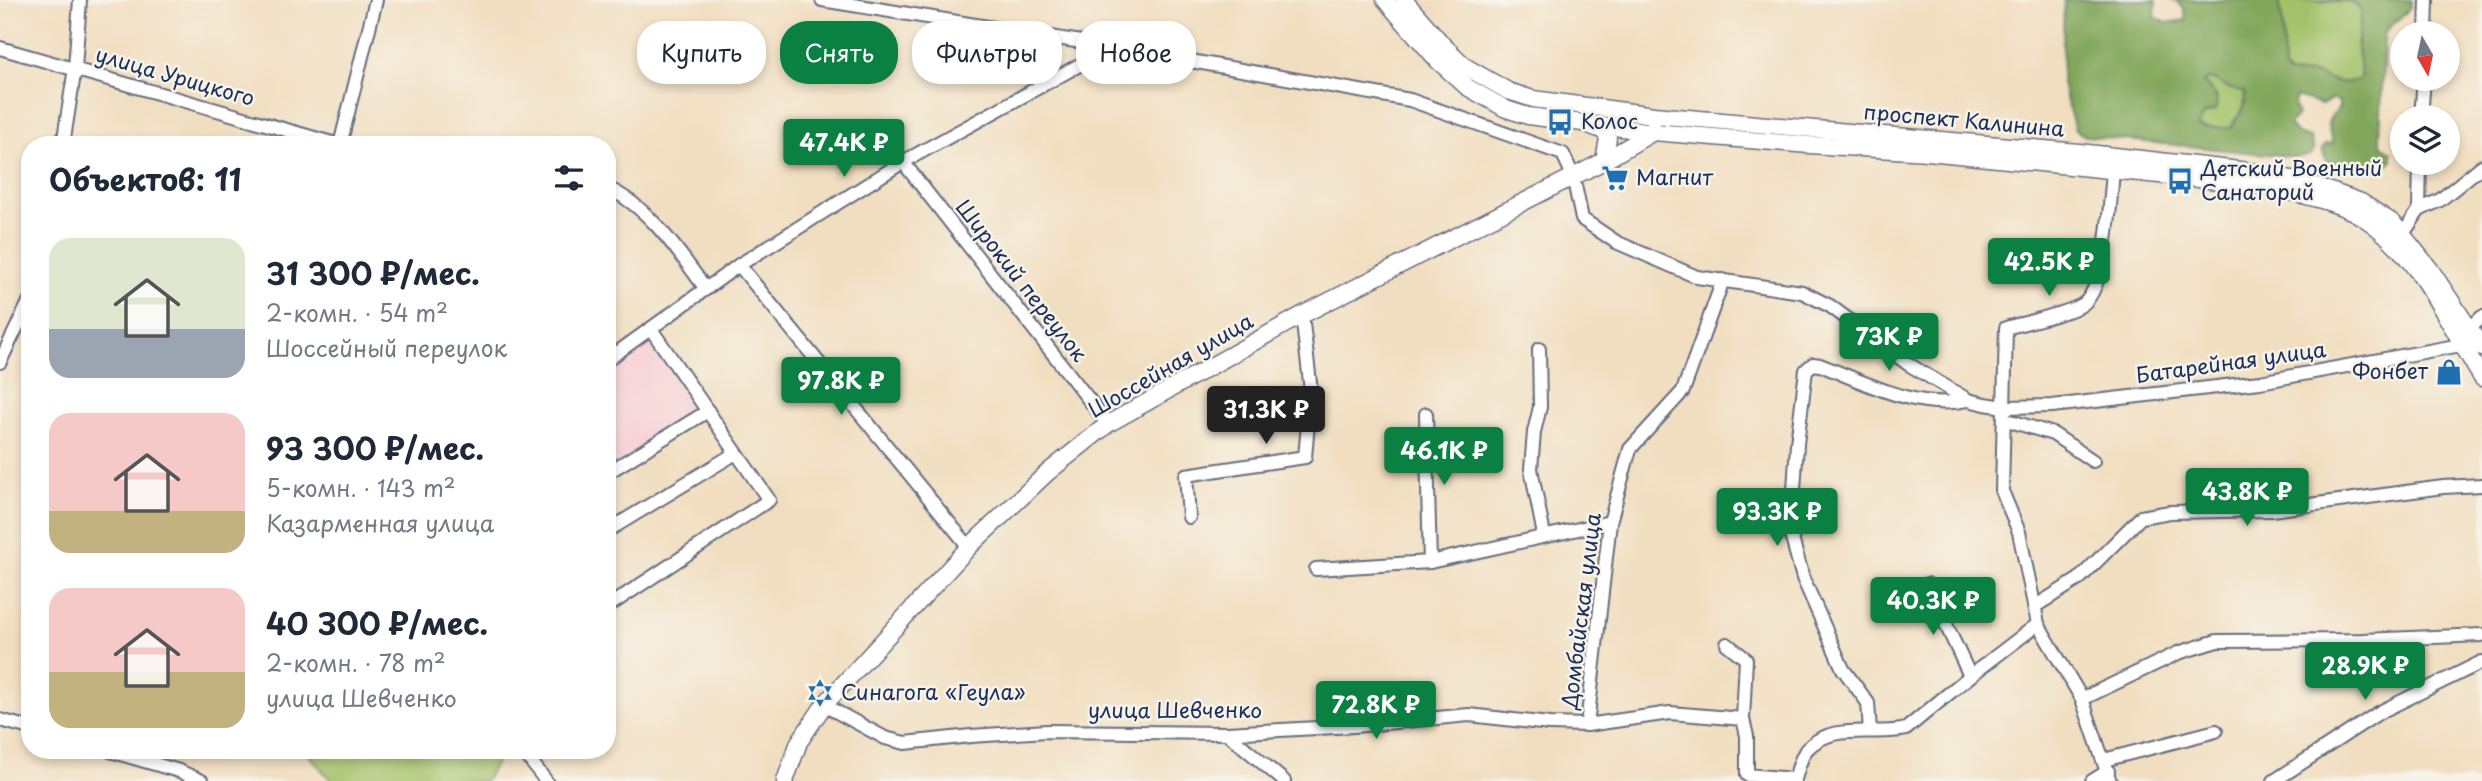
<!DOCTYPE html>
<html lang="ru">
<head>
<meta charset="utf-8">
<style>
	:root { --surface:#fff; --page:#f6f6f7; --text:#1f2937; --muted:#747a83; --accent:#0b8043 }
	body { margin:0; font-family:"Playpen Sans",sans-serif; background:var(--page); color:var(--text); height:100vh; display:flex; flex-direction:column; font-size:26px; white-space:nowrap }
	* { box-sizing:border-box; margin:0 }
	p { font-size:23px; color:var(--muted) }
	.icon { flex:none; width:38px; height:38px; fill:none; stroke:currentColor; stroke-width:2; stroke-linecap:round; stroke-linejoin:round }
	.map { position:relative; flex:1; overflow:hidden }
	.sheet { position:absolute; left:21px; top:136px; width:595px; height:623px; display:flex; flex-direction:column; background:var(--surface); border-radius:28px; box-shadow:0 4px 10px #0003 }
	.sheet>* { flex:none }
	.top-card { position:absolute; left:637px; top:21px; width:665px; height:63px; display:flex; gap:14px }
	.needle { width:46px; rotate:171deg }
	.buttons { position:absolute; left:2390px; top:21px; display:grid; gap:14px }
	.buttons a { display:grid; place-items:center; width:70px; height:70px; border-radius:50%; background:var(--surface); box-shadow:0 4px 10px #0003; font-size:35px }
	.price { position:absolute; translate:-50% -60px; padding:0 16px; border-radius:7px; background:var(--accent); color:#fff; font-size:23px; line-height:46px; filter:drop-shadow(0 2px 4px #0008) }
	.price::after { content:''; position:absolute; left:50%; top:42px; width:21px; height:16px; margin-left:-10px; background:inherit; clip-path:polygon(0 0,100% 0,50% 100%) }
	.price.selected { background:#222; color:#fff }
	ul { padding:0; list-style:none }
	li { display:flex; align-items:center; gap:21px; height:175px; padding:0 28px }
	li span { display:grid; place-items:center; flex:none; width:196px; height:140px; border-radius:21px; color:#555 }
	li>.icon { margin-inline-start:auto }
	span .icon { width:84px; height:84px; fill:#fffc; stroke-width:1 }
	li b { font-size:30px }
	h2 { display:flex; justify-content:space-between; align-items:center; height:84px; padding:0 28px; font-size:30px }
	.tag { padding:0 24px; border-radius:28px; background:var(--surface); box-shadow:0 4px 10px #0003; font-size:24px; line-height:63px }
	.tag.selected { background:var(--accent); color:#fff }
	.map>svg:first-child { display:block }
</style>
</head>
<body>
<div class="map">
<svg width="2482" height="781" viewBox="0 0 2482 781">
	<rect width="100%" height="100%" fill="#f7f3e8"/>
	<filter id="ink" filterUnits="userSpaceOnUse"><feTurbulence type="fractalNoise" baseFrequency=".0143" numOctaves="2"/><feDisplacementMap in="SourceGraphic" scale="14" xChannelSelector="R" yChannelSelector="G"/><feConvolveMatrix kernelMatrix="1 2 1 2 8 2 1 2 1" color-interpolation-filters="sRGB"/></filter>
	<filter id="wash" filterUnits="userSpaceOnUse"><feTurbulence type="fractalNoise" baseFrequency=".00686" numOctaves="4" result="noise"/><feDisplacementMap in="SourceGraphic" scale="28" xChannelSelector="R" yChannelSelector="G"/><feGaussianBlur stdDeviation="1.57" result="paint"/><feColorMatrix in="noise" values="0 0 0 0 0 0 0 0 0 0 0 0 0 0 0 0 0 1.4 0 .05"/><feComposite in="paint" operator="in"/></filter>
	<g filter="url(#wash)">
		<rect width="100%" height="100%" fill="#f1dec0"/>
		<!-- built -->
		<polygon fill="#f7cfd5" points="653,338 704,412 607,470 607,367"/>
		<!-- green -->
		<g fill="#a3c168" stroke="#5f7863" stroke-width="2">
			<path d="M2282 0 2346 1 2360 7 2361 14 2357 48 2361 75 2358 80C2335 86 2337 80 2318 75 2310 72 2298 75 2289 75L2284 69 2282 16 2279 2Z"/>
			<path d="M2208 79C2217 79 2221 84 2228 88 2234 90 2238 89 2244 92 2247 114 2238 110 2231 128H2204L2198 126 2203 115 2215 110 2217 97 2203 82Z"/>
			<polygon points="305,751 503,751 485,781 332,781"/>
		</g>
		<!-- forest -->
		<path fill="#82a75c" stroke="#4e6b5d" stroke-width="2" fill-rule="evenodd" d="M2064 0H2156L2155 17 2166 23 2186 20 2183 7 2173 0H2282L2279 3 2282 16 2284 69 2289 75C2298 75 2310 72 2318 75 2337 80 2335 86 2358 80L2361 75 2357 48 2361 14 2360 7 2346 1 2316 0H2411V6C2404 17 2389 24 2384 35L2380 138 2382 145 2392 153V162L2381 168 2326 161 2322 149 2326 144 2333 143C2327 125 2324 122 2339 108V102L2333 98 2322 105 2296 97 2294 103 2297 115 2289 125 2297 134 2310 138 2314 150 2310 155 2296 157 2086 136 2075 130 2062 84ZM2208 79C2217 79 2220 84 2228 88 2234 90 2238 89 2244 92 2248 114 2238 111 2231 128H2204L2198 126 2203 115 2215 110C2221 97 2211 91 2203 82Z"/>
	</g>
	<g filter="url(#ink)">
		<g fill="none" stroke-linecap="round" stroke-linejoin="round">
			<!-- minor casing -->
			<g stroke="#666c80" stroke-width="16">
				<g id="minor">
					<polyline points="822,0 1112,47 1410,100 1563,154 1573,176 1582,219 1616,242 1697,277 1802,292 1830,306 1908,364 1968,400 1985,404 2004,407 2052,406 2260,382 2461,345"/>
					<polyline points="2426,33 2427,0"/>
					<polyline points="0,48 339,145"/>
					<polyline points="2421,117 2424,79"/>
					<polyline points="63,145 75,68 80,0"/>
					<polyline points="340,145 376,0"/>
					<polyline points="903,162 1108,424"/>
					<path d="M607 188C649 206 680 254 706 289"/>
					<polyline points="2419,210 2440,200 2482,166"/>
					<polyline points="2403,234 2419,210 2420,163"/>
					<polyline points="739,265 969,547"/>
					<polyline points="2470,328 2482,317"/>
					<polyline points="1539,349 1540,407 1534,432 1531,469 1544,535"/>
					<polyline points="607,360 739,265 903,162 1112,47"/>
					<polyline points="0,362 30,300"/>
					<polyline points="1426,414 1430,562"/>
					<polyline points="2004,419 2053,434 2093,461"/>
					<polyline points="607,473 708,411"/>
					<polyline points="1189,517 1186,475 1305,457 1311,391 1302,315"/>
					<polyline points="607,531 736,453"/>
					<polyline points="1316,569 1430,562 1610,522"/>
					<polyline points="1927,584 1970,676"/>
					<polyline points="607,607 769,500 651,329"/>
					<polyline points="2034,607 2079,579 2141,517 2170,512 2272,510 2443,487 2482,485"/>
					<polyline points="1727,644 1746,659 1743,719"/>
					<polyline points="2082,699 2178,653 2217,641 2363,640 2482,635"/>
					<path d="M824 705 885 738 905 743 971 736 1047 731 1227 733 1354 726 1469 715 1550 724 1587 725 1670 713 1743 719 1747 736V775L1795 779C1798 770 1801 755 1807 749 1833 721 1875 737 1906 729L1970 676 2038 624"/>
					<polyline points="0,720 30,728"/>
					<polyline points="1587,725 1610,522 1630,449 1683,391 1723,280"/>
					<path d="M1870 731 1868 703 1843 669 1803 578 1791 535 1797 444 1806 370 1813 364 1820 365C1867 383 1917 411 1968 400"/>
					<polyline points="1227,733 1284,781"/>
					<polyline points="110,751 179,771 202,781"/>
					<polyline points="523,751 546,781"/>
					<polyline points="2104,760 2216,731"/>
					<polyline points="2092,781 2108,771"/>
					<path d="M2110 781 2082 699 2038 624 2019 532 2002 491 2006 328C2030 321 2058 316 2080 306 2107 293 2110 199 2113 171"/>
					<polyline points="2274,781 2380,712 2482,662"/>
				</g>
			</g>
			<!-- major casing -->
			<g stroke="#666c80" stroke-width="19">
				<g id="major">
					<path d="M1385 0 1438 61 1467 87 1506 109 1528 116 1653 132 1809 145 1928 152 2259 185C2289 192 2334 200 2361 216 2416 249 2449 325 2482 378"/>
					<polyline points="1404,0 1443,45 1466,67 1508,91 1533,99 1654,115 2079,152 2266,173 2308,183 2361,202 2393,223 2430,269 2482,348"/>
					<polyline points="1591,126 1604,131 1608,138 1604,161"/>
					<polyline points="785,781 799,742 824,705 969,547 1047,473 1108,424 1302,315 1604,161 1653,132 1653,128"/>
				</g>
			</g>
			<!-- minor -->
			<use href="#minor" stroke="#fff" stroke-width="12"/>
			<!-- major -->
			<use href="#major" stroke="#fff" stroke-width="16"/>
		</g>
	</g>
	<!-- icons -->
	<defs>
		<g id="bus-bare" transform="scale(2.1)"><path d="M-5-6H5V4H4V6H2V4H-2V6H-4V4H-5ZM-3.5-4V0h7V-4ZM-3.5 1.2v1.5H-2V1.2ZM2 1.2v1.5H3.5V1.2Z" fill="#1f6fb2" stroke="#f7f3e8" stroke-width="2.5" paint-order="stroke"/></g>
		<g id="supermarket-bare" transform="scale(2.1)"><path d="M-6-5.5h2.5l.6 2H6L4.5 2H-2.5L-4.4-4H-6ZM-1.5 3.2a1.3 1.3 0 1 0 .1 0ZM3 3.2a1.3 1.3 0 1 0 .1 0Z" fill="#1f6fb2" stroke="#f7f3e8" stroke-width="2.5" paint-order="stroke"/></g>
		<g id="shop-bare" transform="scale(2.1)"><path d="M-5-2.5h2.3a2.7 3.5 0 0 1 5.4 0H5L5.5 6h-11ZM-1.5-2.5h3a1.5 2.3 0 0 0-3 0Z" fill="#1f6fb2" stroke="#f7f3e8" stroke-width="2.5" paint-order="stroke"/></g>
		<g id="synagogue-bare" transform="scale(2.1)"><path d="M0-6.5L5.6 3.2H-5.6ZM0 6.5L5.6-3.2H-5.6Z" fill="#1f6fb2" stroke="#f7f3e8" stroke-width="2.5" paint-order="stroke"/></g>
	</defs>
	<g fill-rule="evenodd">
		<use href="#bus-bare" x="1560" y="122"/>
		<use href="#supermarket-bare" x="1615" y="178"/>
		<use href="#bus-bare" x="2180" y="181"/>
		<use href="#shop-bare" x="2449" y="372"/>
		<use href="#synagogue-bare" x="820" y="693"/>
	</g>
	<g text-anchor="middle" stroke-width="5" stroke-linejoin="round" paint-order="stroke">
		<!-- street labels -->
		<g font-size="21" fill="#1b2f5e" stroke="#f7f3e8">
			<text transform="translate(175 77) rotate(16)" y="7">улица Урицкого</text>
			<text transform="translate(1964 121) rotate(5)" y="7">проспект Калинина</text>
			<text transform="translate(1021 281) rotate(52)" y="7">Широкий переулок</text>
			<text transform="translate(2231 363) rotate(-8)" y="7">Батарейная улица</text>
			<text transform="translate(1171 366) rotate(-30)" y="7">Шоссейная улица</text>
			<text transform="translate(1582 611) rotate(-83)" y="7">Домбайская улица</text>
			<text x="1175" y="718">улица Шевченко</text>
		</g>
		<!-- poi labels -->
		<g font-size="21" fill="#1b2f5e" stroke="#f7f3e8" text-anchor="start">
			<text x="1581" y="129">Колос</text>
			<text x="2201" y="176">Детский Военный<tspan x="2201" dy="24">Санаторий</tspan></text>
			<text x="1636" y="185">Магнит</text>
			<text x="2428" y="379" text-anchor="end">Фонбет</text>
			<text x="841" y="700">Синагога «Геула»</text>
		</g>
	</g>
</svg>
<div class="buttons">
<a><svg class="needle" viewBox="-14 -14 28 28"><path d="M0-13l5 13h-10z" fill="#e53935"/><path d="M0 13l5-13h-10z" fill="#747a83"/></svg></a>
<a><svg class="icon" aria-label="layers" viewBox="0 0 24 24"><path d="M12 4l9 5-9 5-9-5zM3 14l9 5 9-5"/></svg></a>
</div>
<b class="price" style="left:844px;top:179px">47.4K ₽</b>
<b class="price" style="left:2049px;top:298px">42.5K ₽</b>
<b class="price" style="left:1889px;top:373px">73K ₽</b>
<b class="price" style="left:841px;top:417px">97.8K ₽</b>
<b class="price selected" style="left:1266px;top:446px">31.3K ₽</b>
<b class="price" style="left:1444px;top:487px">46.1K ₽</b>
<b class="price" style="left:2247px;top:528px">43.8K ₽</b>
<b class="price" style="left:1777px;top:548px">93.3K ₽</b>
<b class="price" style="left:1933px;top:637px">40.3K ₽</b>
<b class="price" style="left:2365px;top:702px">28.9K ₽</b>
<b class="price" style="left:1376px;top:741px">72.8K ₽</b>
<div class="top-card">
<a class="tag">Купить</a>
<a class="tag selected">Снять</a>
<a class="tag">Фильтры</a>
<a class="tag">Новое</a>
</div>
<section class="sheet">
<h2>Объектов: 11<svg class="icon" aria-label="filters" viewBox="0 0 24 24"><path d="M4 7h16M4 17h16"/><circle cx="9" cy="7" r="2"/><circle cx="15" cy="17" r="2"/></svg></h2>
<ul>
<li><span style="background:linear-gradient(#dfe7d0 65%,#9aa5b1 0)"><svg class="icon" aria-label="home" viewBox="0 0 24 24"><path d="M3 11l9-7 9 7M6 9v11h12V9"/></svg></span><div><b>31 300 ₽/мес.</b><p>2-комн. · 54 m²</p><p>Шоссейный переулок</p></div></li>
<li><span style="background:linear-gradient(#f6c9c9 70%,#c2b280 0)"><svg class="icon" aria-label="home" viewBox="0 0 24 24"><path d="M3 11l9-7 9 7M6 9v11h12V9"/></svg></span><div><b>93 300 ₽/мес.</b><p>5-комн. · 143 m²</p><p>Казарменная улица</p></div></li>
<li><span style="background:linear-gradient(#f6c9c9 60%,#c2b280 0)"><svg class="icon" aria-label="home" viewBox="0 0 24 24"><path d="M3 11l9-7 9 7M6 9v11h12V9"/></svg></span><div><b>40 300 ₽/мес.</b><p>2-комн. · 78 m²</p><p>улица Шевченко</p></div></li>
</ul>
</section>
</div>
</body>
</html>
